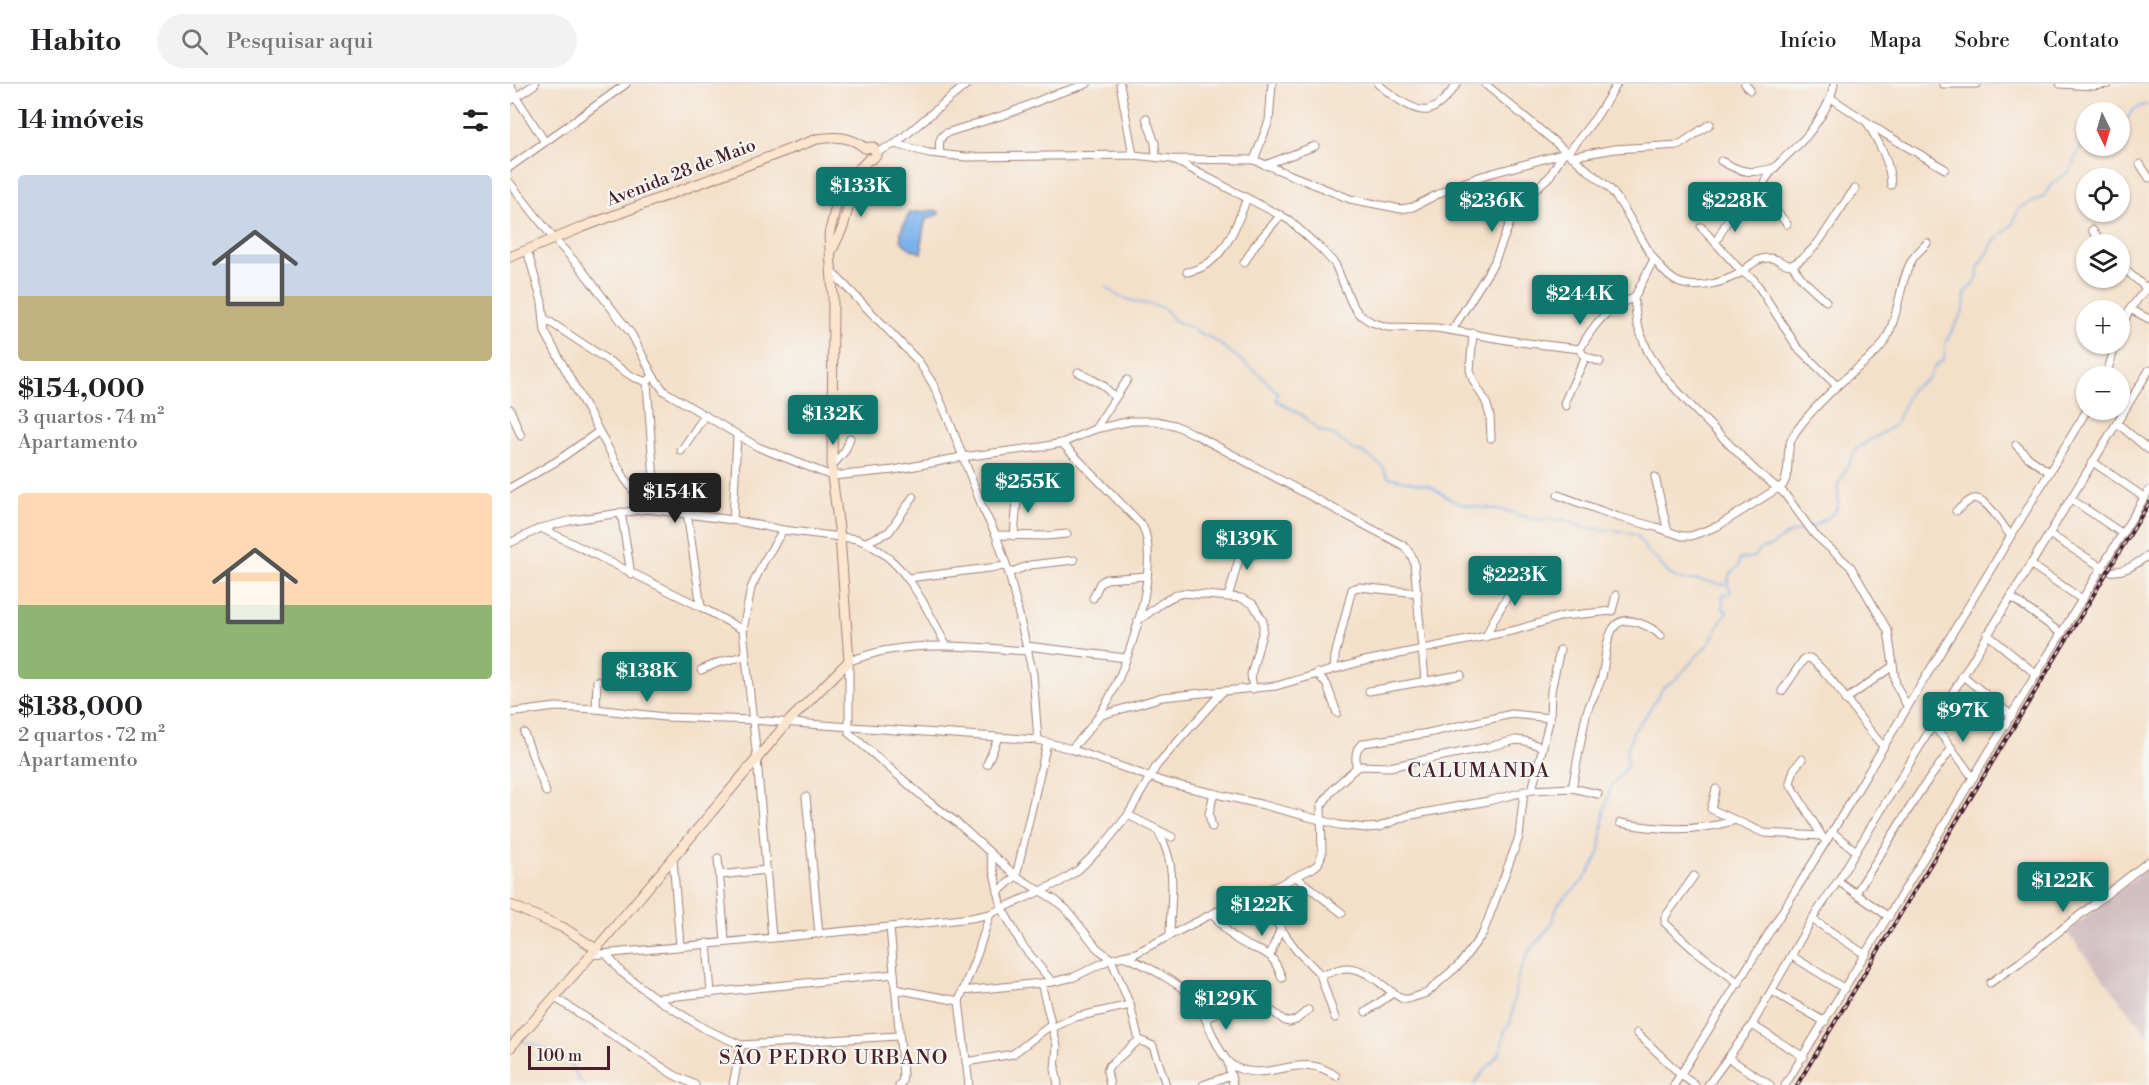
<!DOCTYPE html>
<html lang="pt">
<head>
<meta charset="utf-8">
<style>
	:root { --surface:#fff; --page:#f2f2f2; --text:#202124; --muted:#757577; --line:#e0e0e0; --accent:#0f766e }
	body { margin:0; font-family:"Libre Bodoni",serif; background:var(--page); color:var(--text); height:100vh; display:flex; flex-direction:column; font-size:22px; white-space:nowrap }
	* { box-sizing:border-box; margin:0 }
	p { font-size:20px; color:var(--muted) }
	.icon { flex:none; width:33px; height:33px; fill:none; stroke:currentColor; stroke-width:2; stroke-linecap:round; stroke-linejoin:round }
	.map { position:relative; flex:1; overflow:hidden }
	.details { display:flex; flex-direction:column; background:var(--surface); width:510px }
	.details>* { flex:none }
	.needle { width:39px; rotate:175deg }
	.buttons { position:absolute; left:1566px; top:18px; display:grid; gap:12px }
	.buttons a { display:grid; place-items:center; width:54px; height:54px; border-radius:50%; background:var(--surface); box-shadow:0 2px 4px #0004; font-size:30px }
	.scale { position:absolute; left:18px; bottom:15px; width:82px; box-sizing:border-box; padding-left:6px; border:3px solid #4a1f2b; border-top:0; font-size:16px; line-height:21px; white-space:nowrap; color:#4a1f2b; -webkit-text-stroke:4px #f6f6f2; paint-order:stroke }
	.price { position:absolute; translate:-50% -51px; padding:0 14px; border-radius:6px; background:var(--accent); color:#fff; font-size:20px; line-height:39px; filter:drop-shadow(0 2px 3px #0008) }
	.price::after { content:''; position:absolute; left:50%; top:36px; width:18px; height:14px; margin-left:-9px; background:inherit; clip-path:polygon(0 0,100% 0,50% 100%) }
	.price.selected { background:#222; color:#fff }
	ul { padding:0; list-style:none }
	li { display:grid; align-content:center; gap:12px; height:318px; padding:0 18px }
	li span { display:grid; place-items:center; height:186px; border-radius:6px; color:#555 }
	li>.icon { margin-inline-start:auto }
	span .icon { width:108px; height:108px; fill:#fffc; stroke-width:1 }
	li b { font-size:26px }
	h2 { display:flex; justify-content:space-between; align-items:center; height:72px; padding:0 18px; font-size:26px }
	header { display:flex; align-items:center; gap:36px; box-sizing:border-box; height:84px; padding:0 30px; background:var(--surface); border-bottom:2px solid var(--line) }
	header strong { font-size:28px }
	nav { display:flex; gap:33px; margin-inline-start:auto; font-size:21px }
	.search { width:420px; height:54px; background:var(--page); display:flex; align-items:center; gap:15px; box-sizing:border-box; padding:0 21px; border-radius:33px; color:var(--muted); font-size:22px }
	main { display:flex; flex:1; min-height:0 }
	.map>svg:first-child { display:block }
</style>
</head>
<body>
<header>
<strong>Habito</strong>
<div class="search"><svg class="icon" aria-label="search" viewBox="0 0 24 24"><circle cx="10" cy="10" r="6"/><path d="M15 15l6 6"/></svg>Pesquisar aqui</div>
<nav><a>Início</a><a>Mapa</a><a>Sobre</a><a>Contato</a></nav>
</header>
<main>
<section class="details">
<h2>14 imóveis<svg class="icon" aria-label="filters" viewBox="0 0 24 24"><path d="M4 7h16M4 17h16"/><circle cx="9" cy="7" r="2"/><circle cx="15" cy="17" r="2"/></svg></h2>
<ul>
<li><span style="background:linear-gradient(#c9d6e8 65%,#c2b280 0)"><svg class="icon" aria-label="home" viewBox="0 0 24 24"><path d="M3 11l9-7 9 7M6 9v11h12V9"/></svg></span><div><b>$154,000</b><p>3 quartos · 74 m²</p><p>Apartamento</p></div></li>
<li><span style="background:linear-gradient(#ffd9b3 60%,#8fb573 0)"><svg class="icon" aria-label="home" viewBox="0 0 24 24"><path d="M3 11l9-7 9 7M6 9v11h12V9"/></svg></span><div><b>$138,000</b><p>2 quartos · 72 m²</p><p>Apartamento</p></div></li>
</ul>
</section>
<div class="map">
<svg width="1639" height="1001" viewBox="0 0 1639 1001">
	<rect width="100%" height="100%" fill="#f6f6f2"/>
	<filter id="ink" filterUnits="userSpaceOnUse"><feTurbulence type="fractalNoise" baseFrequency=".0167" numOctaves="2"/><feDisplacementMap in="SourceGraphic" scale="12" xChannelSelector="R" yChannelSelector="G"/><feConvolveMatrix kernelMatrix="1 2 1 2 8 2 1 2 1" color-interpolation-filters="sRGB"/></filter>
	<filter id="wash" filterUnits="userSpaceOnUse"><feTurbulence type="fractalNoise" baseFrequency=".008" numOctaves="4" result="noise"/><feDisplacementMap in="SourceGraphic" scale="24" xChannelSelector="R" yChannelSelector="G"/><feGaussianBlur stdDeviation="1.35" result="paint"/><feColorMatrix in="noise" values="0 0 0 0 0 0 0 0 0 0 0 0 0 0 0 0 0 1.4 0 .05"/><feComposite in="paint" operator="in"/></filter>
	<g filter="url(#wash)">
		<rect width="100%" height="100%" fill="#f4e0c9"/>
		<!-- industrial -->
		<polygon fill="#d2bfc1" points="1639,783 1639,953 1557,848"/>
		<!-- water -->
		<path fill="#7cb2eb" stroke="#63688b" stroke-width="1.5" d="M425 126 429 128V130L416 135C412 147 411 157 412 169 387 161 385 153 400 129Z"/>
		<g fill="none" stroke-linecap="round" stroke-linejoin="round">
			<!-- stream -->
			<g stroke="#7cb2eb" stroke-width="1.5">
				<path d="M1610 36 1619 33C1623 23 1629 23 1639 20"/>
				<polyline points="596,203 608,212 626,218 648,222 656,226 662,235 703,255 719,267 750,291 768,309 766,316 793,332 808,346 824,351 843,366 854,369 873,383 878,393 920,402 945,418 960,422 994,426 1021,435 1054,436 1075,444 1111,447 1127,452 1140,471 1145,474 1159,490 1171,496 1188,496 1215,501"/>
				<polyline points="1302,443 1323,430 1328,423 1328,401 1346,365 1385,341 1401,305 1419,294 1424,283 1434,275 1436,257 1454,226 1455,209 1465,198 1468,192 1468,183 1478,169 1484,157 1502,141 1509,124 1533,113 1545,97 1560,87 1576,50"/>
				<polyline points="0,949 3,951"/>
				<path d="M14 958C27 960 56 973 64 985 67 991 67 997 74 1001"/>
				<path d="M964 1001 967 995 990 969 995 946 1001 937 1007 895 1018 869 1041 841 1048 820 1073 797 1086 777 1090 766 1094 728 1102 700 1110 692 1117 682V664L1121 657 1122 649 1137 630 1153 604 1165 596 1199 559 1217 527 1213 525V510H1218L1221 507C1214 497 1219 489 1228 483L1230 475 1245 473 1250 465 1261 462 1278 450 1297 445"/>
			</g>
		</g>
	</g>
	<g filter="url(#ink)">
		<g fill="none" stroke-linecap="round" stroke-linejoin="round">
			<!-- street casing -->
			<g stroke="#9f807a" stroke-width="9">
				<g id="street">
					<polyline points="0,0 6,13 35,58"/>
					<polyline points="610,0 623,71"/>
					<path d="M868 0C879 9 903 29 918 26 930 23 940 9 947 0"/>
					<path d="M975 0C1011 30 1047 59 1081 89 1087 94 1094 99 1099 104 1122 128 1141 188 1170 199 1190 206 1215 198 1232 188L1243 195 1249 203 1287 263 1327 302"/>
					<polyline points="1235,0 1240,6"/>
					<polyline points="1433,0 1467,0"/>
					<polyline points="1550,0 1583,2 1598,0"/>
					<polyline points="1321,14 1375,50 1435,85"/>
					<polyline points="0,17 25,0"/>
					<polyline points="636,34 645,59 646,73"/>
					<path d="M1358 40C1370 61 1380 77 1381 101"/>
					<polyline points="385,60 419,69 456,73 623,71 662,75 744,76 840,115 891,125 903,123 942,103 972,92 1059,68 1086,33 1107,0"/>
					<polyline points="367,68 385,60 457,0"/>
					<path d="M430 70C429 61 428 54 436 49L500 29 540 12 577 0"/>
					<polyline points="1064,72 1105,65 1169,61 1200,40"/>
					<polyline points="664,76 779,136 811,165 825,180 842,220 849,230 861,238 877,243 927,244 1009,258 1070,265"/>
					<polyline points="744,76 759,37 762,0"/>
					<path d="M1211 77C1232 89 1241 90 1264 84"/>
					<polyline points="1630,80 1639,94"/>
					<polyline points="755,81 805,62"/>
					<polyline points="0,83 116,0"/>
					<polyline points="0,99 44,155 69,182 122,251 143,292 154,307 248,363 322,392 384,386 452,373 531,363 552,359 585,345 621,337 646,337 664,341 684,350 894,462 901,471 904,478 915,597"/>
					<path d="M1277 140C1269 130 1256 117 1253 105 1250 91 1290 62 1299 49 1310 34 1321 19 1324 0"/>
					<path d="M1191 143 1232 188C1243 178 1253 170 1268 176 1273 179 1275 181 1282 181 1312 165 1324 130 1345 105"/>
					<polyline points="1582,146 1593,160"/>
					<polyline points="1206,158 1222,128"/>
					<polyline points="17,166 32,218 35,248 115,395 137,425"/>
					<polyline points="1144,175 1124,214 1127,240 1138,268 1153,291 1183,324 1246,387 1274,409 1305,451 1341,483 1378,547 1386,601 1397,622"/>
					<polyline points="734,179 745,161 771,131"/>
					<polyline points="1282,181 1293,196 1316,217"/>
					<polyline points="1610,181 1636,204"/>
					<polyline points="322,188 409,278 423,300 440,339 473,425 486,451 499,489 523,590 528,656"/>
					<path d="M677 188C713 182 726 143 737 114"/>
					<polyline points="1620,225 1639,235"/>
					<polyline points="34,234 123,293 137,298"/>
					<polyline points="942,246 984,179 1003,131 1015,115 1040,92 1052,71"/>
					<polyline points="1610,246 1620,225 1639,201"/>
					<polyline points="963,249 960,286 963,296 976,318 980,332 981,354"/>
					<path d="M1090 278 1073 271 1070 265C1083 241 1098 222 1124 214"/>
					<polyline points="568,288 593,301 604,313"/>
					<polyline points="143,292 137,298 146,426"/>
					<polyline points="1596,292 1606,260"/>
					<polyline points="1056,322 1054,319 1076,272"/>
					<polyline points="0,325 11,352"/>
					<polyline points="1607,339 1639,366"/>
					<polyline points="585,345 617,296"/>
					<path d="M552 359 632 441C654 482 614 597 588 633 580 645 571 655 561 665"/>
					<polyline points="1506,361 1519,374 1539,388"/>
					<polyline points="171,367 195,331"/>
					<polyline points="1583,378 1635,414"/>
					<polyline points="321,383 335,367 340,354"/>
					<polyline points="1145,393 1158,448"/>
					<polyline points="0,404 47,377 88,348"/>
					<path d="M1048 411 1108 433 1146 443 1172 452H1181L1208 442 1273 401C1282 387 1274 368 1283 352 1297 330 1317 311 1336 294 1350 281 1370 269 1378 251 1389 229 1390 196 1402 176 1405 170 1412 165 1417 159"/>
					<polyline points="1561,415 1613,450"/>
					<path d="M1446 427C1451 424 1457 417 1463 415 1476 411 1493 443 1501 452"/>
					<polyline points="111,428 121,490"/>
					<polyline points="177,429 191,523"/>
					<polyline points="223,436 227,351"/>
					<polyline points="31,444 191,523 233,546"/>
					<path d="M1539 450 1598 487C1616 489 1625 480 1639 471"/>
					<polyline points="486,451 536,452 557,450"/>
					<polyline points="504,452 508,405"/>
					<polyline points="356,458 379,448 403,413"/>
					<path d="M0 459 31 444 63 436 137 425 223 436 273 446 347 455C394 472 415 521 436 561"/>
					<polyline points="1520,480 1573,516"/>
					<polyline points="499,489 520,481 564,476"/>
					<polyline points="398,494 496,482"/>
					<polyline points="718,513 729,475 763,465"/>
					<polyline points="1501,513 1552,550"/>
					<polyline points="583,514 590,499 596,495 637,492"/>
					<path d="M628 536C644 527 655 513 673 509L731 514 743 520 753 537V546L741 591 743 605"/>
					<polyline points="1477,550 1527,591"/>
					<polyline points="976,553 983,537 1015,482"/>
					<polyline points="517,562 616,574"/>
					<path d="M518 567C471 564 425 558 379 566 365 568 352 573 339 577V649L419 718 445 737 506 792 545 816 557 826 587 864 601 875 620 921 629 956 643 962 656 1001"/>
					<polyline points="824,585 825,572 842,505 849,503 908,509"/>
					<polyline points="191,586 210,578 235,572"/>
					<polyline points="807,589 817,601 827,629"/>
					<polyline points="1452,591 1502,632"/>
					<polyline points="859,607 951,591"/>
					<path d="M1272 607 1294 575 1300 574C1328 598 1348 635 1373 662"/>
					<polyline points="1335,616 1383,582"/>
					<polyline points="86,625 87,597"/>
					<polyline points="0,629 46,623 86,625 154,633 243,636 528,656 561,665 654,698 754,721 829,741 856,744 869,743 896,732 978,717 1022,706 1062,704 1088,710"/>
					<polyline points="589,632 652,613 766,602 850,578 1006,546 1053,532 1102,527 1106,511"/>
					<polyline points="1422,641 1435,655 1463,694"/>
					<polyline points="14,649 36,708"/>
					<polyline points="1292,675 1284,685 1280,699 1313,754"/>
					<polyline points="477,680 488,654"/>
					<path d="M846 684C846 673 844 664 854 659L918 649 1002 630 1040 634"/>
					<path d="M1062 704C1067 680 1071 655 1076 631 1079 618 1089 605 1092 592 1096 577 1095 554 1105 542 1116 529 1142 543 1151 552"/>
					<polyline points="1206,705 1201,725 1254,749 1311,752"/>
					<polyline points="1022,706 1040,634 1041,607 1050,566"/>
					<polyline points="296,713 309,850"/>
					<polyline points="618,731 662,753"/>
					<path d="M1110 739C1149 746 1185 748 1223 737"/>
					<polyline points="702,743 699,730 704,709"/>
					<path d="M648 746C651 753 655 761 657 768 666 795 660 824 660 851"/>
					<polyline points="1322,748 1346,767"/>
					<polyline points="480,771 492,824 512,861 542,898"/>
					<polyline points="208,774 215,857"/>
					<polyline points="163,775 170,862"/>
					<polyline points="210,791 256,786"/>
					<polyline points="1184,792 1155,833 1155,839 1182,864 1229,899"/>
					<polyline points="786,793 832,829"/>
					<polyline points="1328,797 1379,833"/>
					<polyline points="488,808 506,792 537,659"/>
					<polyline points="1346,809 1411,706 1442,664"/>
					<path d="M746 810 787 867 810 890C821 891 828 883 838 884 860 885 875 906 893 915H898L917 909 928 899 950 880 973 849 1009 753 1014 707"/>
					<path d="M703 830C710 838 717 849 726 855 751 872 760 860 772 894"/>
					<polyline points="1302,835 1356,871"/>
					<polyline points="380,843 393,991 392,998 389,1001"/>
					<polyline points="262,854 247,675 233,546 241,504 253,479 273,446"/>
					<polyline points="197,859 201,909"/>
					<polyline points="81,871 380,843 461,834 480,830 550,798 568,786 594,761 618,731 647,681 713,607"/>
					<polyline points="97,871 111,888 147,915 195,945 231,961 389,952"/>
					<polyline points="760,871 770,846"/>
					<path d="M613 872C631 878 676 903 686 917 697 933 709 976 725 983 761 1000 790 965 826 992"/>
					<polyline points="1282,872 1335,905"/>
					<polyline points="810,890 825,934"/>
					<polyline points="531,899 547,962 545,985 548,1001"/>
					<polyline points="1480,899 1510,878 1639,777"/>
					<polyline points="385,905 449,917"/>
					<polyline points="452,907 542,898 564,893 601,875 626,869 725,818 767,802 803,784 808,780 812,770 811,722 824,704 846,684 851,682 879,683 978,663 1006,656 1015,657 1032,663"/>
					<polyline points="1262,907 1315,938"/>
					<polyline points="44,913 164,991 185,1001"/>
					<polyline points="148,914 384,890"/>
					<polyline points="856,928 883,909"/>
					<polyline points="697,934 721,921 732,921 763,928 775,937 780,938 786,936 798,926"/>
					<polyline points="1242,941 1294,973"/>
					<polyline points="542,944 566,933 620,921"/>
					<polyline points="1127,949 1171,991 1185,1001"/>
					<polyline points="1218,974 1260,1001"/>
					<polyline points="456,978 503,970 541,941"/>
					<polyline points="718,979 723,1001"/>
					<polyline points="223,1001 231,961"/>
					<polyline points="459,1001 449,917 468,868 480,830"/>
					<polyline points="600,1001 597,987 599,982 629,956"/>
					<polyline points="693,1001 721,991"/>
					<polyline points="1164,1001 1322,748 1577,326"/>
					<polyline points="1198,1001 1242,941 1302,835 1328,797 1639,286"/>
					<polyline points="1275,1001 1639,406"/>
				</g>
			</g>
			<!-- secondary casing -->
			<g stroke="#9f807a" stroke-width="11">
				<g id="secondary">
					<polyline points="321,168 333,143 348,87"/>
					<path d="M0 173 73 143 307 55C326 52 340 52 355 64"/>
					<polyline points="0,821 54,844 86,865"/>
					<polyline points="0,964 81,871 277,639 339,577 330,452 322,392 323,212 319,151 329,109 335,99 359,75 362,75 367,71 363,63 355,64"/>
				</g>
			</g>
			<!-- street -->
			<use href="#street" stroke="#fff" stroke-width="7"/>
			<!-- secondary -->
			<use href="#secondary" stroke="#fce5cf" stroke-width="9"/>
			<!-- rail casing -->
			<g stroke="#4a1f2b" stroke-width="4">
				<polyline id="rail" points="1287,1001 1639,419"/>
			</g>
			<!-- rail -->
			<use href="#rail" stroke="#f6f6f2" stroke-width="1.5" stroke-dasharray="4.5" stroke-linecap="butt"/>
		</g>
	</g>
	<g text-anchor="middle" stroke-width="4.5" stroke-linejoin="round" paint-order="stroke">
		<!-- street labels -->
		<g font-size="18" fill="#4a1f2b" stroke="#f6f6f2">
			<text transform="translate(171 88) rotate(-21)" y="6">Avenida 28 de Maio</text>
		</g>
		<!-- neighbourhood labels -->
		<g font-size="20" letter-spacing="1.5" fill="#4a1f2b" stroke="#f6f6f2">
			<text x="969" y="693">CALUMANDA</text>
			<text x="324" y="980">SÃO PEDRO URBANO</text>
		</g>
	</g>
</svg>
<div class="buttons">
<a><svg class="needle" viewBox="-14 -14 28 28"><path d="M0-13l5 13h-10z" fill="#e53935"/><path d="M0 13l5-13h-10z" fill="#757577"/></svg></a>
<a><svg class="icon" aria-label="locate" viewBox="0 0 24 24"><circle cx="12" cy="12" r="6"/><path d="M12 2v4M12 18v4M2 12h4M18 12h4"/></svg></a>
<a><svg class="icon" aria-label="layers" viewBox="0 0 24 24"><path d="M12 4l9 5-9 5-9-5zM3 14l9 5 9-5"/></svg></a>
<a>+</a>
<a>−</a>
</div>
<div class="scale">100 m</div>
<b class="price" style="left:351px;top:134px">$133K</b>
<b class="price" style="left:982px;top:149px">$236K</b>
<b class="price" style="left:1225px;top:149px">$228K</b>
<b class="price" style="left:1070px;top:242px">$244K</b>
<b class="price" style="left:323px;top:362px">$132K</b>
<b class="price" style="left:518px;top:430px">$255K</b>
<b class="price selected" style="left:165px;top:440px">$154K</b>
<b class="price" style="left:737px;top:487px">$139K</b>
<b class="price" style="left:1005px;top:523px">$223K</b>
<b class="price" style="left:137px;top:619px">$138K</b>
<b class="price" style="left:1453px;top:659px">$97K</b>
<b class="price" style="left:1553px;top:829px">$122K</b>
<b class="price" style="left:752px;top:853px">$122K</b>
<b class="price" style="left:716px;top:947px">$129K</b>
</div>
</main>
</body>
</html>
